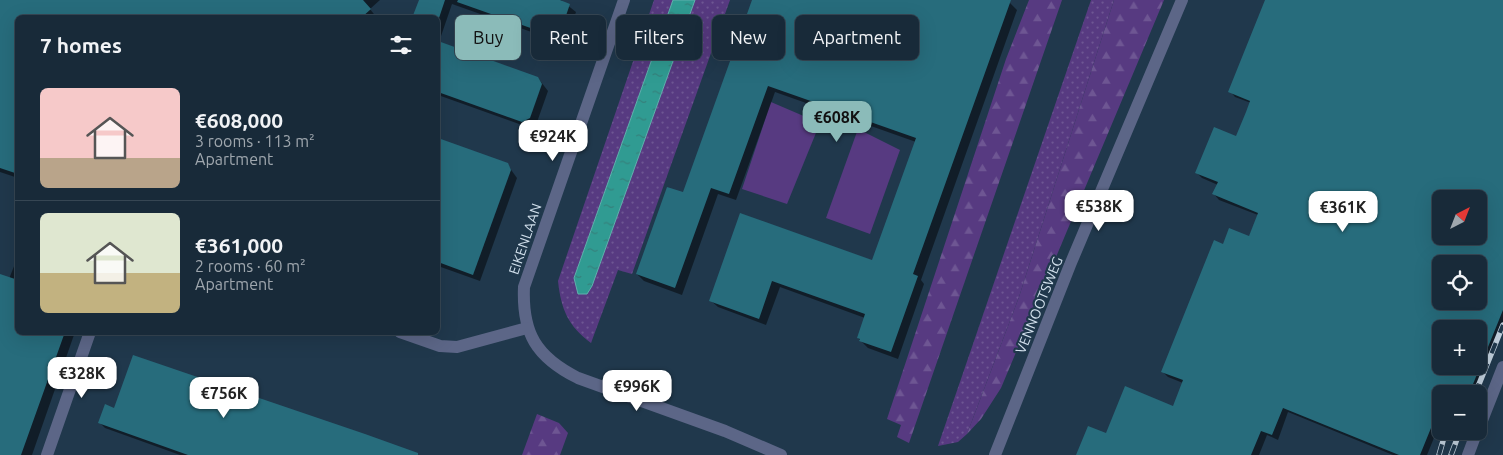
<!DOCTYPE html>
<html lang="en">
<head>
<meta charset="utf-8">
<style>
	:root { --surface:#182a39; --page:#213241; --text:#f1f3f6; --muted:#9fa7ae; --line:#364653; --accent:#8bbbb9 }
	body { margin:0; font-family:Ubuntu,sans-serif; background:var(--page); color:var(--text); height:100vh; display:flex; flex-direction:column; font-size:19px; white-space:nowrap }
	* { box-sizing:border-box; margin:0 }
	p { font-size:16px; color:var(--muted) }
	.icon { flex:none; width:28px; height:28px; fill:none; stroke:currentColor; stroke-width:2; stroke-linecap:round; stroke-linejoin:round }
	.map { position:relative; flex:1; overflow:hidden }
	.details { position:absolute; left:15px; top:15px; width:425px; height:320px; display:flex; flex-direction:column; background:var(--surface); border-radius:8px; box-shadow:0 5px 20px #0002,0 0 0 1px var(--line) }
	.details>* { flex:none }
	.top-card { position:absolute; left:455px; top:15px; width:475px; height:45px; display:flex; gap:10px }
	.needle { width:32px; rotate:42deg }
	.tools { position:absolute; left:1432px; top:190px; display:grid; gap:10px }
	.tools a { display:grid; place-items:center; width:55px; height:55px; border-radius:8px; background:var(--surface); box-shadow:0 5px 20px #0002,0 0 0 1px var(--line); font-size:25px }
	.price { position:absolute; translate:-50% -42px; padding:0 11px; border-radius:10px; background:#fff; color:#222; font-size:16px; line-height:32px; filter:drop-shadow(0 1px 2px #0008) }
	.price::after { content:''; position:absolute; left:50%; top:30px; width:15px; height:11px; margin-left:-8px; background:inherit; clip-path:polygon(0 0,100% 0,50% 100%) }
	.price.current { background:var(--accent); color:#111 }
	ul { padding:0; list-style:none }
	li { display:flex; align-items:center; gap:15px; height:125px; padding:0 25px }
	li+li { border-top:1px solid var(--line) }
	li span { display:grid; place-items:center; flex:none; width:140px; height:100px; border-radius:8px; color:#555 }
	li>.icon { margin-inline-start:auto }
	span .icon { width:60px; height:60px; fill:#fffc; stroke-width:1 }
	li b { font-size:21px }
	h2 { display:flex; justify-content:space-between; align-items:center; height:60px; padding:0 25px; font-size:21px }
	.pill { padding:0 18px; border-radius:8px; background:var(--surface); box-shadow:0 5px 20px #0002,0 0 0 1px var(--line); font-size:18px; line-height:45px }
	.pill.current { background:var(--accent); color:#111 }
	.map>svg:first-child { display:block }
</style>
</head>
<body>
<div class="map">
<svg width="1503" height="455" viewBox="0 0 1503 455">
	<defs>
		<pattern id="grass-dots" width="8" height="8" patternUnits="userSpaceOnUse" patternTransform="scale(1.25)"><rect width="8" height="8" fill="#573a81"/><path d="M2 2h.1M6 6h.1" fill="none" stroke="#6e5693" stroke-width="1.8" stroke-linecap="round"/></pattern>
		<pattern id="forest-firs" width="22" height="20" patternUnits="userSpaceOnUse" patternTransform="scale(1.25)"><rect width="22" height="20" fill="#573a81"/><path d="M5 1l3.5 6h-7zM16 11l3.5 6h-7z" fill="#6e5693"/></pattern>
		<pattern id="water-ripples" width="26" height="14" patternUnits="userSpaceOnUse" patternTransform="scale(1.25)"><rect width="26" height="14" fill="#309b92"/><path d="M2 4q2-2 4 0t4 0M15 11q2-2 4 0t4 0" fill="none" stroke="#35817c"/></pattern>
	</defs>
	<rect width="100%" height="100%" fill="#20384c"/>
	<!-- grass -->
	<g fill="url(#grass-dots)">
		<path d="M654 0H673L574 278 587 294 592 286 695 0H730L632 274 618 270 591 343C568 326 561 309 558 281Z"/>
		<polygon points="1091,0 1114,0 1019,297 967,434 958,442 938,446"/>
	</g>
	<!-- forest -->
	<g fill="url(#forest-firs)">
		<polygon points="1029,0 1062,0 909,443 897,437 901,425 887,419 1006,59"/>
		<polygon points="1114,0 1164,0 1001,388 981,419 967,434 1019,297"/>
		<polygon points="537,414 559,423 568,433 560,455 522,455"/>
	</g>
	<!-- green -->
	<g fill="#573a81">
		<polygon points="771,102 820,123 787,204 742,189"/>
		<polygon points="858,129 900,150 870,234 826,218"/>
	</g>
	<!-- water -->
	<polygon fill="url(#water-ripples)" stroke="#61b0ae" points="673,0 695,0 592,286 587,294 578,294 574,278"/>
	<!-- shadow -->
	<g fill="#0007" fill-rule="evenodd">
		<polygon points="0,0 380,0 370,9 377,18 18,18 18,178 0,172"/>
		<polygon points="420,0 561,0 576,12 567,39 560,42 452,4 439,42 538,78 548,91 536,125 530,128 438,95 438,18"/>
		<polygon points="753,0 1002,0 1010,3 1017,10 921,280 924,284 898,359 868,348 858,338 865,318 780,287 766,325 718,307 710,300 741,214 873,261 916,142 775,92 736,200 718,194 682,295 644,281 637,274 684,194"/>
		<path d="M1266 0H1503V329L1477 394H1441V431H1462L1457 441 1436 433 1427 455H1393L1288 412 1278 440 1267 435 1259 455H1078L1107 434 1174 407 1183 383 1168 377 1162 371 1223 245 1249 237 1258 215 1219 200 1214 194 1218 185 1202 178 1197 173 1237 138 1251 103 1235 97 1230 91ZM1441 199H1479V236H1441ZM1441 264H1479V301H1441ZM1441 329H1479V366H1441Z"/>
		<polygon points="438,139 507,164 517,178 480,281 438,266"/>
		<polygon points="18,256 18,332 75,332 32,455 0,455 0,275 9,279"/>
		<polygon points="115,409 417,455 180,455 105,428 100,423"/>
	</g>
	<!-- building -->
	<g fill="#276c7c" fill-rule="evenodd">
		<polygon points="0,0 363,0 371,9 361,18 18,18 18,174 0,168"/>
		<polygon points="419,0 445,0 439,18 412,18"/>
		<polygon points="458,0 560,0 570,4 560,33 553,36 457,2"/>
		<polygon points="752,0 1011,0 913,274 918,276 891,352 859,341 860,339 857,338 865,314 772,281 759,319 709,301 740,213 872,260 916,138 768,86 729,194 711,188 675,288 636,274 667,187 683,192"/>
		<path d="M1265 0H1503V310L1469 394H1441V432L1431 428 1420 455H1399L1283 408 1272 435 1261 431 1251 455H1076L1088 426 1106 433 1125 386 1173 406 1183 380 1161 372 1214 240 1223 244 1229 228 1249 236 1258 213 1212 194 1218 182 1195 173 1214 127 1236 136 1246 112 1250 101 1228 92ZM1441 199H1479V236H1441ZM1441 264H1479V301H1441ZM1441 329H1479V366H1441Z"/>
		<polygon points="438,41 538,77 542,84 530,118 522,122 438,92"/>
		<polygon points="438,138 508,163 511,170 473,275 438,262"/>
		<polygon points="0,274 18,280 18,332 65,332 21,455 0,455"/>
		<polygon points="133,355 365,434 418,453 418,455 188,455 98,423 105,404 114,408"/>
	</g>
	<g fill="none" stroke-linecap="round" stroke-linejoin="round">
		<!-- minor -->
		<g stroke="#5c6687" stroke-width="12">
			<path d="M624 0 524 287C522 333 536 357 578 378L725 431 781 455"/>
			<polyline points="400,332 440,346 457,347 527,328"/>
			<polyline points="1479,428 1503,367"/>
			<polyline points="47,455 90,332"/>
			<polyline points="995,455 1070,265 1182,0"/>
			<polyline points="1468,455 1477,431"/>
		</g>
		<!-- rail casing -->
		<g stroke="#c0cfdc" stroke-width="5.5">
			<g id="rail">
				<polyline points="1475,394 1503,325"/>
				<polyline points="1439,455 1445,434"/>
				<polyline points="1451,455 1460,431"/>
			</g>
		</g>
		<!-- rail -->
		<use href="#rail" stroke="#20384c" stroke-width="4" stroke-dasharray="11" stroke-linecap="butt"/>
	</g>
	<g text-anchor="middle" stroke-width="4.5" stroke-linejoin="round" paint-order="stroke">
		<!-- street labels -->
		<g font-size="14" fill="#d4e2ee" stroke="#20384c">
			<text transform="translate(525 239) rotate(-71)" y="5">EIKENLAAN</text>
			<text transform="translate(1039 305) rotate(-68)" y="5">VENNOOTSWEG</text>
		</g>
	</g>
</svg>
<div class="tools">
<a><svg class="needle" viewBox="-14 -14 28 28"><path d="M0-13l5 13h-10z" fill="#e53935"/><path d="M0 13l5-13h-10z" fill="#9fa7ae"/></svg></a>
<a><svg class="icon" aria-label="locate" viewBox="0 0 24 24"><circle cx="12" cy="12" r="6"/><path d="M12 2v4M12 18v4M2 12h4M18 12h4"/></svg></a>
<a>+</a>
<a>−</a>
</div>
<b class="price current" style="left:837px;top:143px">€608K</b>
<b class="price" style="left:553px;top:162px">€924K</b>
<b class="price" style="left:1099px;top:232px">€538K</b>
<b class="price" style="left:1343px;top:233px">€361K</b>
<b class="price" style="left:82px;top:399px">€328K</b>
<b class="price" style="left:637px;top:412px">€996K</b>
<b class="price" style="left:224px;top:419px">€756K</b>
<div class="top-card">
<a class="pill current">Buy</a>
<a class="pill">Rent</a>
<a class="pill">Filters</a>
<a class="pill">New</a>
<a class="pill">Apartment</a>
</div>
<section class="details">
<h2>7 homes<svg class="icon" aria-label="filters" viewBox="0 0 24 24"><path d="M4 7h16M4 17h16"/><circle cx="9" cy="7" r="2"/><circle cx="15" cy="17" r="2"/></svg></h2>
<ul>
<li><span style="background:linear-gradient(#f6c9c9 70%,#b9a48a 0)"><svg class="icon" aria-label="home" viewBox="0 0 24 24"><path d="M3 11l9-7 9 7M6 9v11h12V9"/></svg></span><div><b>€608,000</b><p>3 rooms · 113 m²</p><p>Apartment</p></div></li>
<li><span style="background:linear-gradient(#dfe7d0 60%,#c2b280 0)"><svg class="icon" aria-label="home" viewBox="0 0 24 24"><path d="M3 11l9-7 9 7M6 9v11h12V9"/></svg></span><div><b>€361,000</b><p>2 rooms · 60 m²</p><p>Apartment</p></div></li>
</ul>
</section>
</div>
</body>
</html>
